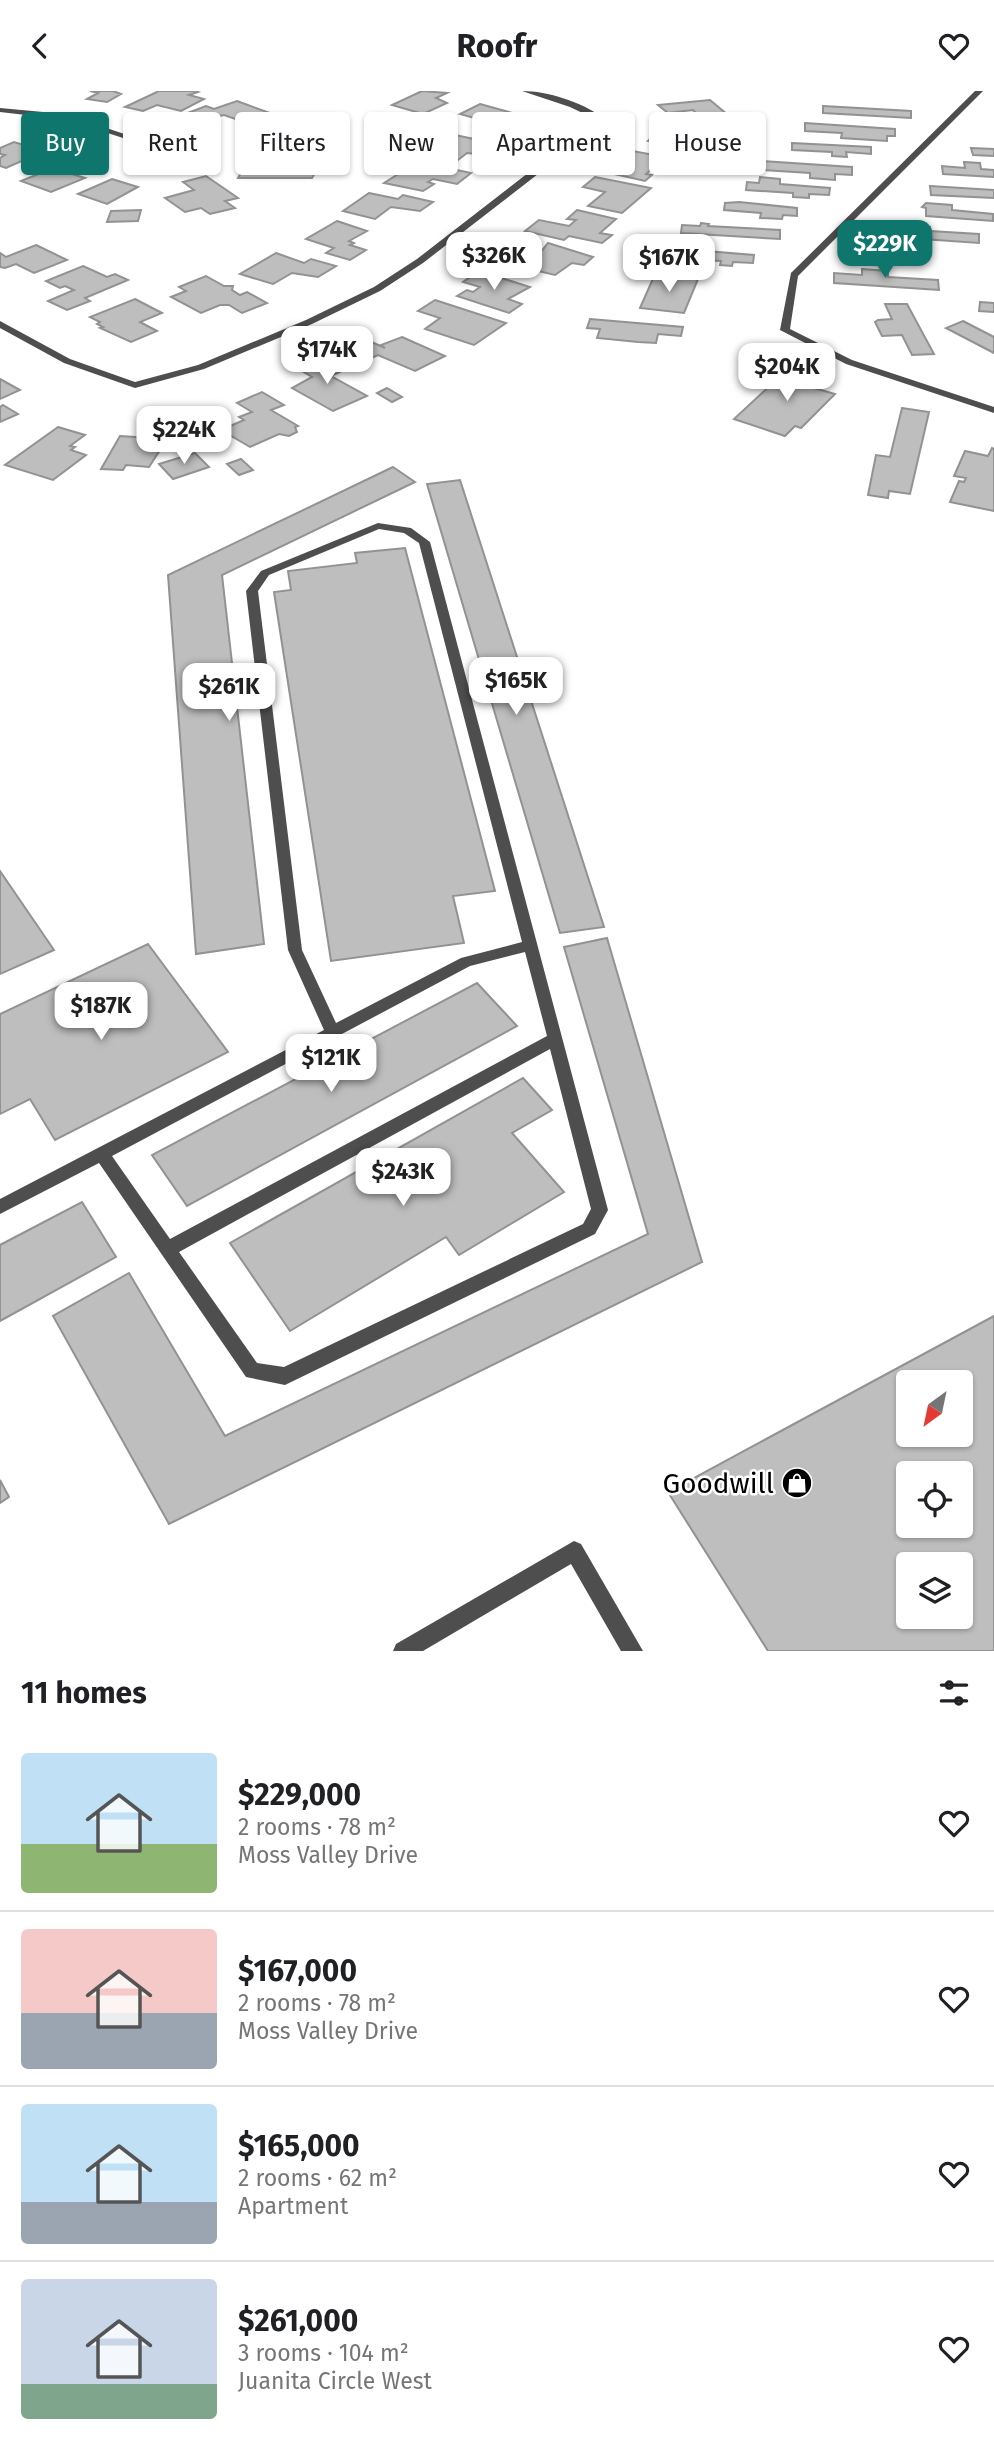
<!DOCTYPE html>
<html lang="en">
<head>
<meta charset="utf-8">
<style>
	:root { --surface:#fff; --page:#f2f2f2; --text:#202124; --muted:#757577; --line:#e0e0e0; --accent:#0f766e }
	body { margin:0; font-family:"Fira Sans",sans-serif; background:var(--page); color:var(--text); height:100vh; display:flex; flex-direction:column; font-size:26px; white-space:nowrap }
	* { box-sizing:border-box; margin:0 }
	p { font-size:23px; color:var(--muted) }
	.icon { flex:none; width:38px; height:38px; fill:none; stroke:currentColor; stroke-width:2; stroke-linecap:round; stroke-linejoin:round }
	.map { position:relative; height:1560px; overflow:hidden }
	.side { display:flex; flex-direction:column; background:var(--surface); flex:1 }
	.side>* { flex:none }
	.hud { position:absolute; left:21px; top:21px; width:952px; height:63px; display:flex; gap:14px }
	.needle { width:46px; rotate:213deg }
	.buttons { position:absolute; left:896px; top:1279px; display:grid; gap:14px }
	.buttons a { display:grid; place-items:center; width:77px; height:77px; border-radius:7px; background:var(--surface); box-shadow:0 2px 5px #0004; font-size:35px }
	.price { position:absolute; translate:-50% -60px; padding:0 16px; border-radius:14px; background:#fff; color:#222; font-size:23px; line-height:46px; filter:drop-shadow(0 2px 4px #0008) }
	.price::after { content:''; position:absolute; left:50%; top:42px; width:21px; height:16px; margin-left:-10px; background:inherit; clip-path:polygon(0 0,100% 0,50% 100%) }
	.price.current { background:var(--accent); color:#fff }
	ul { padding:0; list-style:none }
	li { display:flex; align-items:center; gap:21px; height:175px; padding:0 21px }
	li+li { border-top:2px solid var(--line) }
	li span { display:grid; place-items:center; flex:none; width:196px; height:140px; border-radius:7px; color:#555 }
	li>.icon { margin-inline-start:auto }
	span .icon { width:84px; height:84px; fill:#fffc; stroke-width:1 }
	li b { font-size:30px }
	h2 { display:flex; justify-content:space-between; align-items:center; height:84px; padding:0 21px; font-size:30px }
	.pill { padding:0 24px; border-radius:7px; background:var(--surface); box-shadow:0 2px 5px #0004; font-size:24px; line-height:63px }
	.pill.current { background:var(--accent); color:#fff }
	header { display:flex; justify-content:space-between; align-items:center; height:91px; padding:0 21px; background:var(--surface); font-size:32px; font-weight:700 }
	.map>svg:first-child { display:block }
</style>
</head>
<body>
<header><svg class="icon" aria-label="back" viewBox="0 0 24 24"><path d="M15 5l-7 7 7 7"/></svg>Roofr<svg class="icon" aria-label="heart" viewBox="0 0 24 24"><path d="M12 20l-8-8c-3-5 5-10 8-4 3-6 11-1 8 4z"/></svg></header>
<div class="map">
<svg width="994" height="1560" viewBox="0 0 994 1560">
	<rect width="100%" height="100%" fill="#fff"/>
	<!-- building -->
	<g fill="#bebebe" stroke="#929292" stroke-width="2" fill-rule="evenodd">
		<polygon points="90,0 113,0 121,3 107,11 87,8 98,2"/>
		<polygon points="159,0 195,0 198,1 189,4 204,8 181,20 157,14 143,20 125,16"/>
		<polygon points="422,0 447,2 436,7 447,12 423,23 392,14"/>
		<polygon points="710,9 734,29 703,33 690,22 696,22 693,19 668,22 658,14"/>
		<polygon points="237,10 267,21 241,30 224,24 202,29 185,23 206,15 214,18"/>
		<polygon points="480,13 509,21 505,23 522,28 506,36 460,23"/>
		<polygon points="823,15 911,20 911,27 823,22"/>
		<polygon points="323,31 331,38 321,40 329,47 280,56 273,50 281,49 277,45 249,50 241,42"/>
		<polygon points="805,32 895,38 895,45 887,45 887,50 841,47 842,42 805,40"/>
		<polygon points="661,38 726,49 701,63 690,61 661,56 664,53 648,50"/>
		<polygon points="455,44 508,55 495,65 467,62 458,69 428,63"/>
		<polygon points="46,48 70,56 35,71 26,68 6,77 0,75 0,67 5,64 0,63 0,57 14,51 27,55"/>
		<polygon points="792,52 871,56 871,63 846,61 847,66 832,65 832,61 792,59"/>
		<polygon points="971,57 994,58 994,65 973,64"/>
		<polygon points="627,59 665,66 646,83 652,84 645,90 614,83 620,78 610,76"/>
		<polygon points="381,62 397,66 388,71 373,68"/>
		<polygon points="71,63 89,70 73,77 74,80 79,82 75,84 85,87 51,101 21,90 53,77 67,81 67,78 50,72"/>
		<polygon points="272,65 312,66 306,79 316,80 312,87 238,87 244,76 270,77 272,73 268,73"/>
		<polygon points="762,70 852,76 852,84 835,83 835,89 810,87 810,82 761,79"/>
		<polygon points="403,71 444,80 448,77 471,82 457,93 433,88 428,91 434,93 423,100 384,92 403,80 393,78"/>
		<polygon points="964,71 980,72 981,78 994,79 994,86 943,83 942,75 965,77"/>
		<polygon points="206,85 238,107 225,110 235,117 210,123 201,117 185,121 165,107 194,99 183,91"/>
		<polygon points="595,86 651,97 622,122 588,115 605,101 583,96"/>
		<polygon points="760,86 780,88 780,93 830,97 829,104 809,103 809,107 793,106 793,102 746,99 747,91 759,92"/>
		<polygon points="112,88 138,96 107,113 78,103"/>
		<polygon points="930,95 994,99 994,107 931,104"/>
		<polygon points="369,102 398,108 403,104 433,111 420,120 391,116 375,128 343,120"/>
		<polygon points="739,111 797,117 797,125 783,124 782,128 760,127 761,122 724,119 725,112"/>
		<polygon points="926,112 952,114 952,119 993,123 993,130 926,125 926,117 922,116"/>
		<polygon points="141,119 138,130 107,131 111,120"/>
		<polygon points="577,119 616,128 600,142 612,144 602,152 569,145 564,149 525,140 539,129 569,135 576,129 567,128"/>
		<polygon points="337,130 367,140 349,150 354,152 350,154 366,159 350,169 326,162 334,157 306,148"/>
		<polygon points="701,132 709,133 708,135 780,139 780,148 681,142 682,134 700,135"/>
		<polygon points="906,135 930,136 930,140 979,143 979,152 879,145 879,138 906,140"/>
		<polygon points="548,152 593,166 584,174 572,172 555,184 491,169 505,157 527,162 531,160 540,162"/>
		<polygon points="684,153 707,154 706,160 754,164 753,172 733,171 732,175 720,174 721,170 664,167 665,157 683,159"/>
		<polygon points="36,154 67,169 34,182 16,173 5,177 0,176 0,162 6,166"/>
		<polygon points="276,162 304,172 311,168 336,175 318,186 292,182 273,193 240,183"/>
		<polygon points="83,175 107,186 115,183 128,189 85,207 90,210 67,219 48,210 74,199 65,195 60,197 46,190"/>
		<polygon points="862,178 888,180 888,186 938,189 939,199 834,192 834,182 862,184"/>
		<polygon points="479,180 530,196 508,208 522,213 509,222 457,205 467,199 473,201 480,196 463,191"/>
		<polygon points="655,183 698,188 684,222 640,217"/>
		<polygon points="206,185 224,195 233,195 232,199 240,204 247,201 267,212 242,222 229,214 220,214 201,222 171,206 186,200 179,196"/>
		<polygon points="135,208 162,222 140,231 157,240 131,251 100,237 103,236 97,233 100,231 90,226"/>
		<polygon points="435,209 506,232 474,254 425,238 440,227 418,220"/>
		<polygon points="980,211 994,212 994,221 979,220"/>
		<polygon points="885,213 907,213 934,263 912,264 902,244 882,245 875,231 878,229 892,228"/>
		<polygon points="590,228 683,236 681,245 658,243 656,252 638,251 597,247 600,238 587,237"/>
		<polygon points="963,230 994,246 994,262 946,237"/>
		<polygon points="402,246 445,265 415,280 378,264 367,269 342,258 363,247 385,257 381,254"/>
		<polygon points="321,267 344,279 331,285 367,305 333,320 292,297 312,286 297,277"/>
		<polygon points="790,276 825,286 814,297 835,303 801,337 795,335 785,345 734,328"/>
		<polygon points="0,288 20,299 0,308"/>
		<polygon points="387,297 402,306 392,311 377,302"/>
		<polygon points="262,301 284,314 271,319 298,335 295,336 297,341 289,345 279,343 250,356 221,339 244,329 239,326 252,321 237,312"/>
		<polygon points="3,314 18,323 0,331 0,316"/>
		<polygon points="902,317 929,321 910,403 889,400 888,407 868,404 876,364 890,366"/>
		<polygon points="58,336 85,344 70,355 75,356 71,359 86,364 53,389 5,374"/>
		<polygon points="120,345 164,348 159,356 162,356 149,376 126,374 123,379 101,378"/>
		<polygon points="992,357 994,358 994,420 950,411 959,390 964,391 966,387 954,385 965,360 988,365"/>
		<polygon points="195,362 209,376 173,388 159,373"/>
		<polygon points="241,368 253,379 239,384 227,373"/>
		<polygon points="393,376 415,391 222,484 264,853 196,863 168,484"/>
		<polygon points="460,389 604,836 560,842 427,393"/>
		<polygon points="405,457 495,800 453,805 464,852 331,870 274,501 291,499 288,480 357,472 355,462"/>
		<polygon points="0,780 54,859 0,883"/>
		<polygon points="607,847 702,1171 169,1433 53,1225 129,1182 225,1345 648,1143 564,856"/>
		<polygon points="148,853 228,961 55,1049 30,1008 0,1023 0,923"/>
		<polygon points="477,892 517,935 187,1115 152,1064"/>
		<polygon points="523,987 552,1019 512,1042 564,1101 459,1164 446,1146 290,1240 230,1152"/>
		<polygon points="82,1111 116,1166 0,1230 0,1154"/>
		<path d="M994 1225V1560H768L668 1401ZM908 1292H961V1344H908ZM908 1382H961V1435H908ZM908 1474H961V1526H908Z"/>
		<polygon points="0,1389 9,1406 0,1412"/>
	</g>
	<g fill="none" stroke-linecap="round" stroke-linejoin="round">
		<!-- service -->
		<g fill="#4e4e4e" fill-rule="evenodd">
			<path d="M378 432 411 437 430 451 608 1119 595 1143 285 1294 246 1286 99 1072 0 1123V1108L324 939 288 859 246 500 261 480ZM379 438 404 442 419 452 522 851 461 867 336 932 302 859 258 500 269 484ZM525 861 547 945 170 1148 112 1065 470 875ZM550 958 591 1118 583 1133 284 1276 257 1272 179 1161Z"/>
			<polygon points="574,1450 581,1453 643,1560 621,1560 571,1473 423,1560 393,1560 396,1553"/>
		</g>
		<!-- minor -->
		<g fill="#4e4e4e" fill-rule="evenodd">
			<path d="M522 0C548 0 581 11 602 26L587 45 423 172 380 200 312 233 204 278 135 297 64 272 0 237V230L70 268 135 291 198 274 306 229 374 196 417 168 581 41 593 27 570 16Z"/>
			<polygon points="975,0 983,0 798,185 790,238 852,269 994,316 994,322 846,273 780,239 791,182"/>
			<polygon points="0,17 43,21 85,30 170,58 163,60 83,34 43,26 0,21"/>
		</g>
	</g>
	<!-- icons -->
	<defs>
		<g id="shop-disc" transform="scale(1.575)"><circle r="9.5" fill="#000" stroke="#fff"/><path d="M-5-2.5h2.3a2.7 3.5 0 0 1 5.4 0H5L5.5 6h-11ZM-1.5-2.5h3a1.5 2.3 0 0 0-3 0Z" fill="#fff"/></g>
	</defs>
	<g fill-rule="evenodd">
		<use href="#shop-disc" x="797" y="1392"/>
	</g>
	<g text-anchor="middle" stroke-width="5" stroke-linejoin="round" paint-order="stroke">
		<!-- near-poi labels -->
		<g font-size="28" fill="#000" stroke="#fff" text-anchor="end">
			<text x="774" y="1402">Goodwill</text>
		</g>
	</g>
</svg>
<div class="buttons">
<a><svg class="needle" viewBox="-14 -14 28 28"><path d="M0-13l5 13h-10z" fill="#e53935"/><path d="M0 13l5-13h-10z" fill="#757577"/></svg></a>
<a><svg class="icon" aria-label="locate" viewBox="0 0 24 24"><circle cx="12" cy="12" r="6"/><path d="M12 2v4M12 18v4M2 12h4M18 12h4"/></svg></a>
<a><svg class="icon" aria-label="layers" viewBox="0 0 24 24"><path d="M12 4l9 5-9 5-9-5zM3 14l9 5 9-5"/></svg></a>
</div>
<b class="price current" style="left:885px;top:189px">$229K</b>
<b class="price" style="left:494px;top:201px">$326K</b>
<b class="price" style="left:669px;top:203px">$167K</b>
<b class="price" style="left:327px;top:295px">$174K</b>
<b class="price" style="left:787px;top:312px">$204K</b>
<b class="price" style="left:184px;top:375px">$224K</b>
<b class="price" style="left:516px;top:626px">$165K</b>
<b class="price" style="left:229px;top:632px">$261K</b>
<b class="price" style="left:101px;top:951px">$187K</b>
<b class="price" style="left:331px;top:1003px">$121K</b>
<b class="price" style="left:403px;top:1117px">$243K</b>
<div class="hud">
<a class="pill current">Buy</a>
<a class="pill">Rent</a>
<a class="pill">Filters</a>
<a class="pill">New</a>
<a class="pill">Apartment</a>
<a class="pill">House</a>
</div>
</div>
<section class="side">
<h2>11 homes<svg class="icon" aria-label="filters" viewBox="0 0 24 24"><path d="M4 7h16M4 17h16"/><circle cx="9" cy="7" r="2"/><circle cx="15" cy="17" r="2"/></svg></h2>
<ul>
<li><span style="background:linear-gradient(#bfe0f5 65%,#8fb573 0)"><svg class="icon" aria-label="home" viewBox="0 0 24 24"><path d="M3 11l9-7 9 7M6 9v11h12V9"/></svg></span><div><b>$229,000</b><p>2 rooms · 78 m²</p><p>Moss Valley Drive</p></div><svg class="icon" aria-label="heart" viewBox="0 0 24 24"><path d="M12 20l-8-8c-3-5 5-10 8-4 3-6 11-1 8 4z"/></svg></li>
<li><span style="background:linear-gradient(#f6c9c9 60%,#9aa5b1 0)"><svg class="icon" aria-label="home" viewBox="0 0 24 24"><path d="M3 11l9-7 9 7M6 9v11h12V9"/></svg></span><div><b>$167,000</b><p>2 rooms · 78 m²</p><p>Moss Valley Drive</p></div><svg class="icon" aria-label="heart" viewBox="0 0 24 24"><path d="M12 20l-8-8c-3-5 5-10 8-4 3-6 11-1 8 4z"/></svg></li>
<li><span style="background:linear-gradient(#bfe0f5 70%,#9aa5b1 0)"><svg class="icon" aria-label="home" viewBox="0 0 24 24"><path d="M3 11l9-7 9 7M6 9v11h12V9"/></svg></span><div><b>$165,000</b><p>2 rooms · 62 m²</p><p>Apartment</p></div><svg class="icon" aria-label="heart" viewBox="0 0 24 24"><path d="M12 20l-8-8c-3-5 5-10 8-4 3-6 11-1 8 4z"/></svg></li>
<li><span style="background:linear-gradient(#c9d6e8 75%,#7fa58c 0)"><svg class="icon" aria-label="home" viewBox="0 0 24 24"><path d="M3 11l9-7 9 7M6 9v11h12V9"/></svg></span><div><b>$261,000</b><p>3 rooms · 104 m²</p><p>Juanita Circle West</p></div><svg class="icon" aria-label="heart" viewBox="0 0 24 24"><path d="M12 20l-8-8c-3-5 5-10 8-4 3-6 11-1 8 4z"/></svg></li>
</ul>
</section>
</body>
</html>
